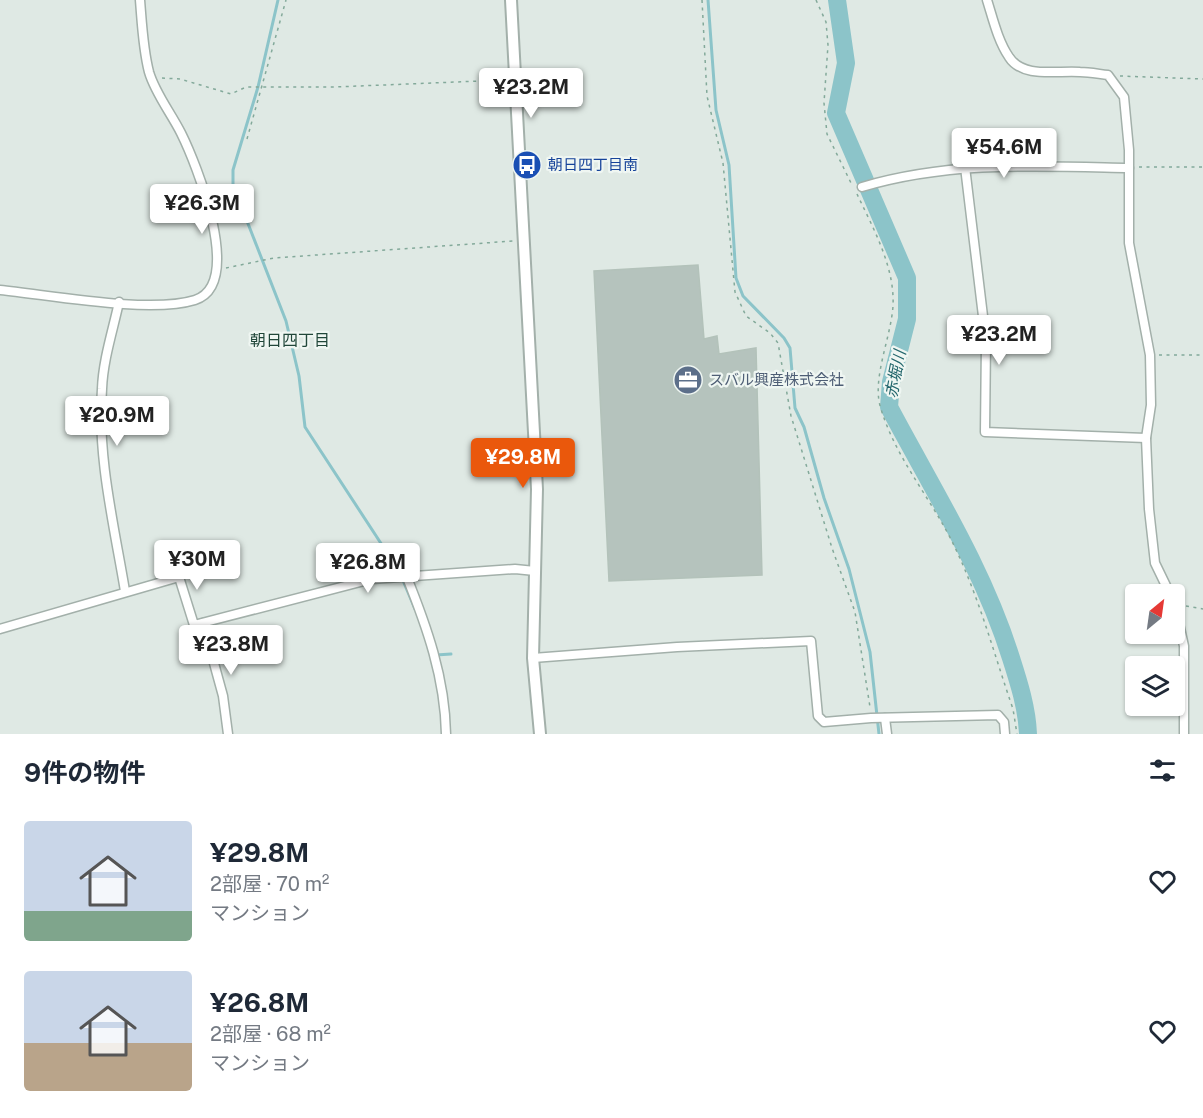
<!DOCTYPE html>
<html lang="ja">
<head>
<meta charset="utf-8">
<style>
	:root { --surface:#fff; --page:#f6f6f7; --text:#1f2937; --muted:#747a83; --accent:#ea580c }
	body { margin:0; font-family:"Public Sans","Noto Sans JP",sans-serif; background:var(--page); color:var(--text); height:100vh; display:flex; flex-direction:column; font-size:22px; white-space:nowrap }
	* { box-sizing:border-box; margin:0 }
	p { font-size:20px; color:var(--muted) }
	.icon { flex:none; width:33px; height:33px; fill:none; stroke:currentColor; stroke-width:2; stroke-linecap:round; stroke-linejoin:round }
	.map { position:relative; height:734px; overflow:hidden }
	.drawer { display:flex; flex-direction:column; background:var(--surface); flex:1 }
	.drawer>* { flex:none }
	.needle { width:39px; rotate:29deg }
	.buttons { position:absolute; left:1125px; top:584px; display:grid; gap:12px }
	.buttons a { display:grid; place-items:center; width:60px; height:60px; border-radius:6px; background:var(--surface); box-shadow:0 2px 4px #0004; font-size:30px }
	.price { position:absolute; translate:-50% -51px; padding:0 14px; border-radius:6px; background:#fff; color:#222; font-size:20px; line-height:39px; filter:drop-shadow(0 2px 3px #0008) }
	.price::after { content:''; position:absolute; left:50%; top:36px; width:18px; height:14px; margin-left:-9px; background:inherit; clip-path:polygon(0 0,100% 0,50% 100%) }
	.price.on { background:var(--accent); color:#fff }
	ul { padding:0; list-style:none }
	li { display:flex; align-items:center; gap:18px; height:150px; padding:0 24px }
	li span { display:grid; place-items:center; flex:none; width:168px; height:120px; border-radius:6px; color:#555 }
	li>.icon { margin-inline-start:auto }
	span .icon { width:72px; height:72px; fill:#fffc; stroke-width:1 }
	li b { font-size:26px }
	h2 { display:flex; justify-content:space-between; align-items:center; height:72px; padding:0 24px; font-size:26px }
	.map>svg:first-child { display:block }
</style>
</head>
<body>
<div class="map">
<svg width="1203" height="734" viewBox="0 0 1203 734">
	<rect width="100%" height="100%" fill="#dfe9e4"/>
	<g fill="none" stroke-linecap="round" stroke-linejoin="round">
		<!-- stream -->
		<g stroke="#8cc4c9" stroke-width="3">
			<polyline points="278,0 258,87 233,170 233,185 286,321 299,376 305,427 399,571 415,609"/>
			<polyline points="708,0 716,110 729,165 736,278 743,296 784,338 790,348 795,408 804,427 824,498 849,569 870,652 879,734"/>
			<polyline points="436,655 451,654"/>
		</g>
		<!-- river -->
		<path stroke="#8cc4c9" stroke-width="18" d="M837 0 846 63 836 113 907 278V319L891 382 889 407C933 490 983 568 1011 658 1019 683 1027 708 1028 734"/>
	</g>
	<!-- building -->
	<polygon fill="#b5c3bd" stroke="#b3c2ba" stroke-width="1.5" points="698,265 704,339 717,336 719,354 756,348 762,575 609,581 594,271"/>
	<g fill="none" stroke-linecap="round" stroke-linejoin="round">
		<!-- minor casing -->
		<g stroke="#a3b0aa" stroke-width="11">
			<g id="minor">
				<path d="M987 0C993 19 998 41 1009 57 1023 79 1058 70 1080 72 1089 72 1099 74 1108 75L1124 97 1129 150V243L1150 355 1151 405 1146 438 1149 509 1155 563 1170 594"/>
				<polyline points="965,167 986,341 985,432 1146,438"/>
				<path d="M862 187C949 161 1038 166 1129 168"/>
				<path d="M0 290C50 295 150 314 195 300 245 284 196 163 181 133 171 113 155 93 149 72 143 49 142 24 140 0"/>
				<path d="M119 302C113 330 103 360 102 389 97 456 114 525 125 591"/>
				<path d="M406 575C427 627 445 678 446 734"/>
				<polyline points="1174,601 1184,646 1184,734"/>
				<polyline points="203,623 223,696 228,734"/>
				<polyline points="0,629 179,577 194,625 372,579 515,569 535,571"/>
				<polyline points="533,658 677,647 811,641 818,716 824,722 871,718 998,715 1004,722 1005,734"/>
				<polyline points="885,718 887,734"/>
			</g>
		</g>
		<!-- tertiary casing -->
		<g stroke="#a3b0aa" stroke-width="14">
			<polyline id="tertiary" points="511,0 537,489 533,658 540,734"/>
		</g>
		<!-- path -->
		<g stroke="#83a99a" stroke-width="1.5" stroke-dasharray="3 4.5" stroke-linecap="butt">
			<polyline points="702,0 707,96 723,163 735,292 746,316 770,333 778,343 791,416 832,548 855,612 870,707"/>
			<polyline points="816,0 826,22 828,45 824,103 827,134 852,185"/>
			<polyline points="1120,76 1203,79"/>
			<polyline points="162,78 180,79 231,94 246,87 335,87 504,80"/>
			<polyline points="247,139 286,0"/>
			<polyline points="1139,167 1203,167"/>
			<path d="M857 194C873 228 895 267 893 306 891 338 871 380 881 409 897 462 936 504 958 554 981 604 995 657 1013 709L1017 734"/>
			<polyline points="226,268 274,258 513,241"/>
			<polyline points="1159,355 1203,355"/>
			<polyline points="1186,606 1203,609"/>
		</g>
		<!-- minor -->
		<use href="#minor" stroke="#fff" stroke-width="8"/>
		<!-- tertiary -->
		<use href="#tertiary" stroke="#fff" stroke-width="10"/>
	</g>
	<!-- icons -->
	<defs>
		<g id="bus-disc" transform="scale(1.5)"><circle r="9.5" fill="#1a4fb4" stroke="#eff6f2"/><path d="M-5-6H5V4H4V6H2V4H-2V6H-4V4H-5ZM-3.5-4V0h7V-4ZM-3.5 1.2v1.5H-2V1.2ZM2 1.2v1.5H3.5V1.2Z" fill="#fff"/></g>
		<g id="office-disc" transform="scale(1.5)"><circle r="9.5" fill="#5c6f8a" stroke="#eff6f2"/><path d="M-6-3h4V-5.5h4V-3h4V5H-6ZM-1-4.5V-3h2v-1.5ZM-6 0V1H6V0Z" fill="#fff"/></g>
	</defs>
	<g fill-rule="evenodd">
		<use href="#bus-disc" x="527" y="165"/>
		<use href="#office-disc" x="688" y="380"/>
	</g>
	<g text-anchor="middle" stroke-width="4.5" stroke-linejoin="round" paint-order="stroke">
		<!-- transit labels -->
		<g font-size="15" fill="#164399" stroke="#eff6f2" text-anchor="start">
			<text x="548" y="170">朝日四丁目南</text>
		</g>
		<!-- service labels -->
		<g font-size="15" fill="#4e5e75" stroke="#eff6f2" text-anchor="start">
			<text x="709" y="385">スバル興産株式会社</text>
		</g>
		<!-- neighbourhood labels -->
		<g font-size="16" fill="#21473a" stroke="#eff6f2">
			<text x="290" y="346">朝日四丁目</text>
		</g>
		<!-- water labels -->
		<g font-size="16" font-style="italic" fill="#23666c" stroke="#eff6f2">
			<text transform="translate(895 374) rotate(-79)" y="6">赤堀川</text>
		</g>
	</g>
</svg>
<div class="buttons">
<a><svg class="needle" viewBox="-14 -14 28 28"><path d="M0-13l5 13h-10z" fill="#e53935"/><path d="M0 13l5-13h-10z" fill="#747a83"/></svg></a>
<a><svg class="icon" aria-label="layers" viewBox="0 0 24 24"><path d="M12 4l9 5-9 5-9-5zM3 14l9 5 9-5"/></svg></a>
</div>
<b class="price" style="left:531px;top:119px">¥23.2M</b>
<b class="price" style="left:1004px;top:179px">¥54.6M</b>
<b class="price" style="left:202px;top:235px">¥26.3M</b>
<b class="price" style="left:999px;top:366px">¥23.2M</b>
<b class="price" style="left:117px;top:447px">¥20.9M</b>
<b class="price on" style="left:523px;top:489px">¥29.8M</b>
<b class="price" style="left:197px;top:591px">¥30M</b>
<b class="price" style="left:368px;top:594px">¥26.8M</b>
<b class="price" style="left:231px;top:676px">¥23.8M</b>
</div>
<section class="drawer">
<h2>9件の物件<svg class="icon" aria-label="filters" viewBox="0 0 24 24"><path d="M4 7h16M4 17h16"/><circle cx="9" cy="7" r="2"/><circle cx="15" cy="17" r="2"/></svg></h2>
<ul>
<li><span style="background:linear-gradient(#c9d6e8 75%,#7fa58c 0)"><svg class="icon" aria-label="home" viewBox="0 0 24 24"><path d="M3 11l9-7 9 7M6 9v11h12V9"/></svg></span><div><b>¥29.8M</b><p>2部屋 · 70 m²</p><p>マンション</p></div><svg class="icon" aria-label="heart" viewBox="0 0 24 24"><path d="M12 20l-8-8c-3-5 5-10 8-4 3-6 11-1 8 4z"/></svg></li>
<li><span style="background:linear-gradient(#c9d6e8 60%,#b9a48a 0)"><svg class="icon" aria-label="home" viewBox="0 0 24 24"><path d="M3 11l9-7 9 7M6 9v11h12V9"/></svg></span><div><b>¥26.8M</b><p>2部屋 · 68 m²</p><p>マンション</p></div><svg class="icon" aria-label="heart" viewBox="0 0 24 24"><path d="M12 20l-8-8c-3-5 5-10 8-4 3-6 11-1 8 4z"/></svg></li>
</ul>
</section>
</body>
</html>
